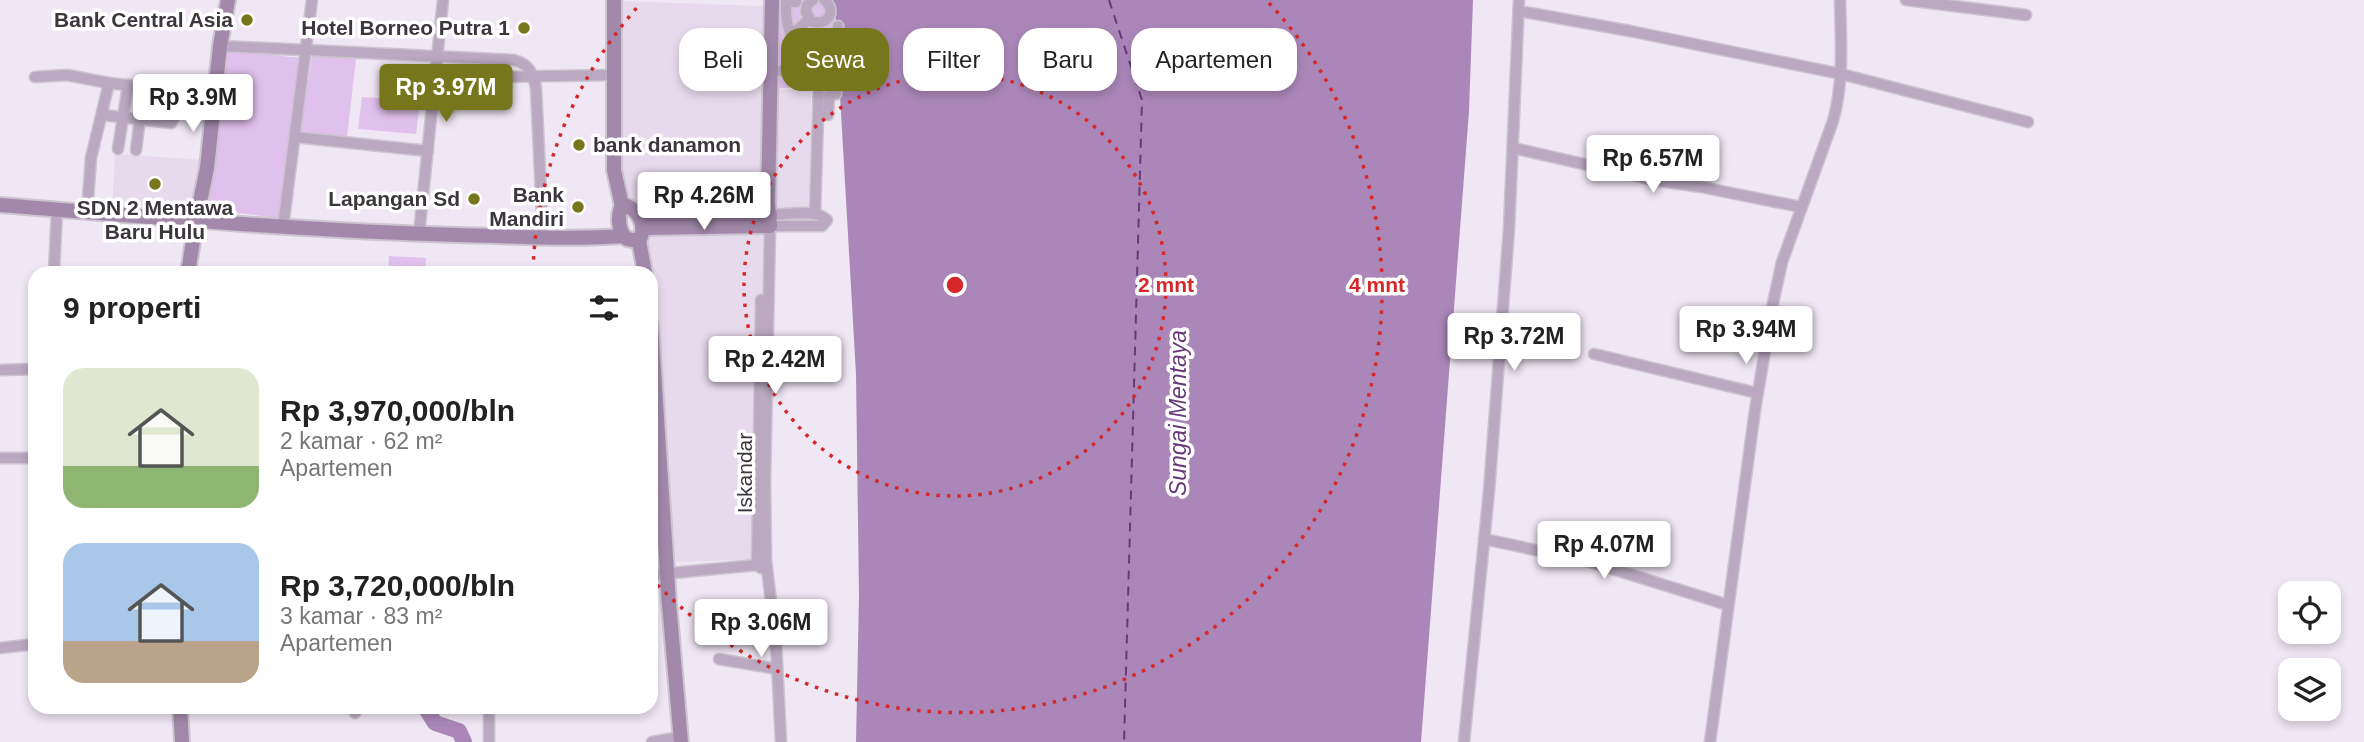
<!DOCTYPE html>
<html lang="id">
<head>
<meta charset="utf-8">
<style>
	:root { --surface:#fff; --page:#f2f2f2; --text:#222; --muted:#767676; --accent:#76761c }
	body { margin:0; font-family:Arial,sans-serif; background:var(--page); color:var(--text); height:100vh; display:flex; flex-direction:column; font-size:26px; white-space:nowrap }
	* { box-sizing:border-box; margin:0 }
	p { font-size:23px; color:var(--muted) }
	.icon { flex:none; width:38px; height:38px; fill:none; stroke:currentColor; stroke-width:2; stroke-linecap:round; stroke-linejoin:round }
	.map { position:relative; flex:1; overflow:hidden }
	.drawer { position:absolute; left:28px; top:266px; width:630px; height:448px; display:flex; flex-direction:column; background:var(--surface); border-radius:21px; box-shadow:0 4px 10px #0003 }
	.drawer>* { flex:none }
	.banner { position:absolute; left:679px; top:28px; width:665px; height:63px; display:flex; gap:14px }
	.fabs { position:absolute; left:2278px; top:581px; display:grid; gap:14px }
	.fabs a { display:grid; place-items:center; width:63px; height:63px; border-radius:14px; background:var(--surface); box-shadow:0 4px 10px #0003; font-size:35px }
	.price { position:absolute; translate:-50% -60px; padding:0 16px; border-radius:7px; background:#fff; color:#222; font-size:23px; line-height:46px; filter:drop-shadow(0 2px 4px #0008) }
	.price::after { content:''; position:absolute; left:50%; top:42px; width:21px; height:16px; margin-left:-10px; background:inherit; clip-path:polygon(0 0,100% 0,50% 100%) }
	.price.current { background:var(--accent); color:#fff }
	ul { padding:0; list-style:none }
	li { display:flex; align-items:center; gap:21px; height:175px; padding:0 35px }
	li span { display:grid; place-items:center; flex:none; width:196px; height:140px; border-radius:21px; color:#555 }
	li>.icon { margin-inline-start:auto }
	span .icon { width:84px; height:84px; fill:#fffc; stroke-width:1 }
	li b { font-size:30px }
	h2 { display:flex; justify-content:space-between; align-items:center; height:84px; padding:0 35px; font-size:30px }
	.pill { padding:0 24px; border-radius:21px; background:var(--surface); box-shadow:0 4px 10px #0003; font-size:24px; line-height:63px }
	.pill.current { background:var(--accent); color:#fff }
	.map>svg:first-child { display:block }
</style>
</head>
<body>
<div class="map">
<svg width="2364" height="742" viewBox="0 0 2364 742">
	<rect width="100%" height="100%" fill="#f0e7f4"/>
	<!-- built -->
	<g fill="#e7daec">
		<polygon points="618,1 766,6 764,210 641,210 626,200 621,178"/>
		<polygon points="773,89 811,90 811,208 771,209"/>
		<polygon points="115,154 203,160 190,216 112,209"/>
		<polygon points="646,231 765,231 762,559 676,562"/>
	</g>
	<!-- green -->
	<g fill="#e0c0ed">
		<polygon points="779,0 831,0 834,4 839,95 813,95 812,88 777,88"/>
		<polygon points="223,50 301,58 278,218 206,209"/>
		<polygon points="312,55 356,59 347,137 301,131"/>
		<polygon points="362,97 420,101 416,134 358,129"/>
		<polygon points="389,256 426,258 425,273 388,273"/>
	</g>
	<!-- water -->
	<polygon fill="#ab87b9" points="831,0 1473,0 1469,111 1421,742 856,742 859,596 856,374 835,8"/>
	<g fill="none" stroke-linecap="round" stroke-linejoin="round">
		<!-- river -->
		<polyline stroke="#ab87b9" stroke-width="16" points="425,707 435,723 459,731 464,742"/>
		<!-- ferry -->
		<polyline stroke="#683979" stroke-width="2" stroke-dasharray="9 7" stroke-linecap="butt" points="1109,0 1142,100 1124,742"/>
		<!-- street casing -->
		<g stroke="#ccc4cf" stroke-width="13">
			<g id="street">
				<path d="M813 0 807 5 806 12 811 21C827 27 838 11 824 0"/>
				<polyline points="1906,0 2026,15"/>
				<path d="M796 2H786C785 29 790 48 822 49V63"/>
				<polyline points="1519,11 1630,31 1841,74 2028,122"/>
				<polyline points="792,35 809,19"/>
				<path d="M220 46 514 60C529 64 533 73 536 88L543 237"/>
				<circle cx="819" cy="72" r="10"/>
				<polyline points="799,70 799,43"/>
				<polyline points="770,71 810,70"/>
				<polyline points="35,77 67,75 109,83 215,95"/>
				<polyline points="498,77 613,75"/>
				<polyline points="103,115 171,123 176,114 181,91"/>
				<polyline points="819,115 828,115 829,94 836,94 838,26"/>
				<polyline points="295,137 428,151"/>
				<polyline points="1513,148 1654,180 1701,187 1801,207"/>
				<polyline points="118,149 128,85"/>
				<polyline points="136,150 144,87"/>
				<polyline points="87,212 91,158 109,83"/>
				<polyline points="815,214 819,82"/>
				<path d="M770 215C786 215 816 208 827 220L822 226H770L765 481 766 560 776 643 781 742"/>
				<polyline points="283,227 312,0"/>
				<polyline points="419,234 443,0"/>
				<polyline points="54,273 57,209"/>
				<polyline points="1594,354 1757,393"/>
				<polyline points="0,370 35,369"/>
				<polyline points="0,458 35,458"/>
				<polyline points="1484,539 1587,561 1728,605"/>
				<polyline points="757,565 761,300"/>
				<polyline points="651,575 757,565 761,568"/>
				<polyline points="0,648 35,644"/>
				<polyline points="719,659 777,669"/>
				<polyline points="354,707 355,713"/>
				<polyline points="489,707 489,742"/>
				<polyline points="652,742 681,737"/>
				<polyline points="1464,742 1489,491 1509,229 1519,0"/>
				<path d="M1710 742 1755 410 1773 303 1782 262 1833 121C1844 82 1841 41 1840 0"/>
			</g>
		</g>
		<!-- secondary casing -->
		<g stroke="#ccc4cf" stroke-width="18">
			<g id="secondary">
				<polyline points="614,0 614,170 622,206"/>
				<path d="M0 205C152 217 305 231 458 235 512 236 568 240 623 236"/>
				<path d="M625 205C640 211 647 227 639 241L627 239C618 232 617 216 622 206Z"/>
				<polyline points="638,214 770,215"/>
				<polyline points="643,228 770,226 768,204 772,0"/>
				<polyline points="639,241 645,273"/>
				<polyline points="188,273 196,221 207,168 220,46 228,0"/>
				<polyline points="651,325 669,603 681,742"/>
				<polyline points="180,707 182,742"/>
			</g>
		</g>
		<!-- street -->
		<use href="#street" stroke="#baa9c0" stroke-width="10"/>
		<!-- secondary -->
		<use href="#secondary" stroke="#a289ab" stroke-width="14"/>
	</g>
	<!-- distance rings -->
	<g fill="none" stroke="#d62828" stroke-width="3.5" stroke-dasharray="3.5 7">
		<circle cx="955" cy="285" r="211"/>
		<path d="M533 270A422 422 0 0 1 641 3M1269 3A422 422 0 0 1 651 578"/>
	</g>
	<!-- markers -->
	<g fill="#76761c" stroke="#fff" stroke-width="2.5">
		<circle cx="247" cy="20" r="7"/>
		<circle cx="524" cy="28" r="7"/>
		<circle cx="579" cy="145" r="7"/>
		<circle cx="155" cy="184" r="7"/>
		<circle cx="474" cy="199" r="7"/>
		<circle cx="578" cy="207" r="7"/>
	</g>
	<g text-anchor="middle" stroke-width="7" stroke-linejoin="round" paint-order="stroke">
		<!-- poi labels -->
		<g font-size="21" font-weight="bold" fill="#3b373c" stroke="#fff" text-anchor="end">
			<text x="233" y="27">Bank Central Asia</text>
			<text x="510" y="35">Hotel Borneo Putra 1</text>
			<text x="593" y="152" text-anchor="start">bank danamon</text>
			<text x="564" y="202">Bank<tspan x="564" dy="24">Mandiri</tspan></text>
			<text x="460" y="206">Lapangan Sd</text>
			<text x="155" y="215" text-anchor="middle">SDN 2 Mentawa<tspan x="155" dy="24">Baru Hulu</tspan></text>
		</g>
		<!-- street labels -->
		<g font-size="21" fill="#3b373c" stroke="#fff">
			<text transform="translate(745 473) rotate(-90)" y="7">Iskandar</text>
		</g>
		<!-- water labels -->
		<g font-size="23" font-style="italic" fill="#683979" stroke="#fff">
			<text transform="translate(1178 413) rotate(-90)" y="8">Sungai Mentaya</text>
		</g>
	</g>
	<circle cx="955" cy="285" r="10" fill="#d62828" stroke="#fff" stroke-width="3.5"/>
	<g font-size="21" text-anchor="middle" font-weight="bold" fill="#d62828" stroke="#fff" stroke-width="7" stroke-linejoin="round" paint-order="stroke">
		<text x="1166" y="292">2 mnt</text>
		<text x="1377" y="292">4 mnt</text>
	</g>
</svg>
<div class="fabs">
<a><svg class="icon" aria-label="locate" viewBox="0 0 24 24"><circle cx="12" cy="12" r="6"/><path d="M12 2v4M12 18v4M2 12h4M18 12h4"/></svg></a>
<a><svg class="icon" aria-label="layers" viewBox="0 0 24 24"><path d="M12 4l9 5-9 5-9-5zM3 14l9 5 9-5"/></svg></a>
</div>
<b class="price current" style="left:446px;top:124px">Rp 3.97M</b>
<b class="price" style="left:193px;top:134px">Rp 3.9M</b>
<b class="price" style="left:1653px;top:195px">Rp 6.57M</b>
<b class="price" style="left:704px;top:232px">Rp 4.26M</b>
<b class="price" style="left:1746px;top:366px">Rp 3.94M</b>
<b class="price" style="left:1514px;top:373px">Rp 3.72M</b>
<b class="price" style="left:775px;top:396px">Rp 2.42M</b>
<b class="price" style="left:1604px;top:581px">Rp 4.07M</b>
<b class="price" style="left:761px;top:659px">Rp 3.06M</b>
<div class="banner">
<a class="pill">Beli</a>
<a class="pill current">Sewa</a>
<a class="pill">Filter</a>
<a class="pill">Baru</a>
<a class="pill">Apartemen</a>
</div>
<section class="drawer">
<h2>9 properti<svg class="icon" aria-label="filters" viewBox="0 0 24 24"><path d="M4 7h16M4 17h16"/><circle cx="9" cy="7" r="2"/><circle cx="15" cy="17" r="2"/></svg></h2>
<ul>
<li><span style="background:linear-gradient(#dfe7d0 70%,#8fb573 0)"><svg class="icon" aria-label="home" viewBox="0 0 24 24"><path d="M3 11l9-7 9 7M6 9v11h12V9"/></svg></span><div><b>Rp 3,970,000/bln</b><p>2 kamar · 62 m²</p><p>Apartemen</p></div></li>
<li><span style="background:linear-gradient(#a9c7e8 70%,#b9a48a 0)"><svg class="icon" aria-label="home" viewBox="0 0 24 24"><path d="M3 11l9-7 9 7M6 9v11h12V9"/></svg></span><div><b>Rp 3,720,000/bln</b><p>3 kamar · 83 m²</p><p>Apartemen</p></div></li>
</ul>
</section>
</div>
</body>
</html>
